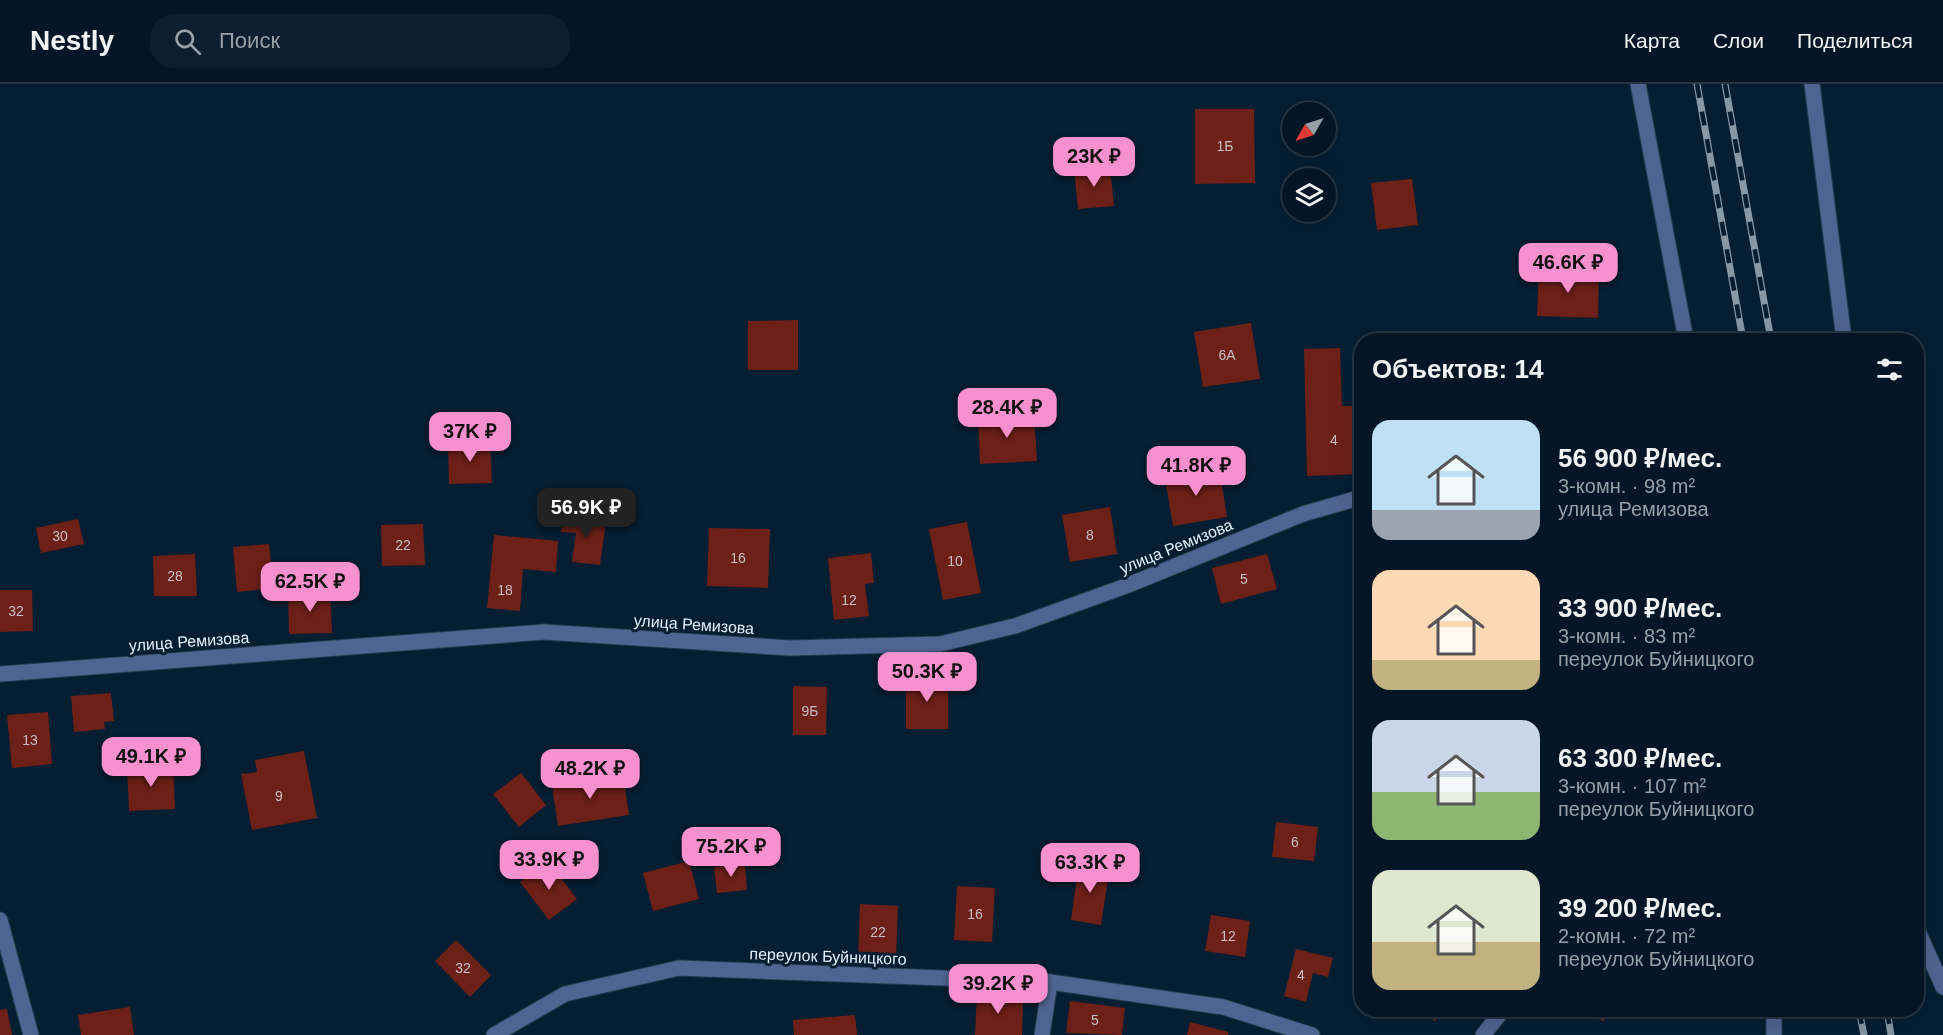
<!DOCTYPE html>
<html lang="ru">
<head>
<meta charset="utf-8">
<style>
	:root { --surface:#041626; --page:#0d1f2e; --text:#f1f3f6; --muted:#979fa7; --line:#253543; --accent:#f790ce }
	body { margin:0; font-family:Helvetica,sans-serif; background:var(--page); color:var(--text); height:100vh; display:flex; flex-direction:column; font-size:22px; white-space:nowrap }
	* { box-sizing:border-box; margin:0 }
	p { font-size:20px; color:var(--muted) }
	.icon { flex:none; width:33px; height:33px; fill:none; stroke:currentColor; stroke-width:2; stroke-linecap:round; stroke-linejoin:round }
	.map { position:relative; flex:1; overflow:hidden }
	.drawer { position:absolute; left:1354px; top:249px; width:570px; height:684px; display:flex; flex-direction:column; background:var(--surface); border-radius:24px; box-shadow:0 6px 24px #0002,0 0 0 2px var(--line) }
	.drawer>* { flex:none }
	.needle { width:39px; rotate:231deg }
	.controls { position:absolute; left:1282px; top:18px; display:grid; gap:12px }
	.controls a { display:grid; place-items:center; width:54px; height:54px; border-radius:50%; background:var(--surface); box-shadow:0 6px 24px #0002,0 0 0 2px var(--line); font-size:30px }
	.price { position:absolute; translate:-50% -51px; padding:0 14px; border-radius:12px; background:var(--accent); color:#111; font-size:20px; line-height:39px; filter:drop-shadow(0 2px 3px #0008) }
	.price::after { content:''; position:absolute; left:50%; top:36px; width:18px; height:14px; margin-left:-9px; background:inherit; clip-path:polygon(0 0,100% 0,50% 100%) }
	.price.active { background:#222; color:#fff }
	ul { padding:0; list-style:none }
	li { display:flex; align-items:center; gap:18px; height:150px; padding:0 18px }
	li span { display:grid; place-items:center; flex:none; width:168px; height:120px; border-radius:18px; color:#555 }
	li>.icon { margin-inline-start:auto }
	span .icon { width:72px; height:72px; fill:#fffc; stroke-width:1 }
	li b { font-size:26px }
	h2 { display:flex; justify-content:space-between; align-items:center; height:72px; padding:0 18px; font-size:26px }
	header { display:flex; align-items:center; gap:36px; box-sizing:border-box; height:84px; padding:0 30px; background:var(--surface); border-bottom:2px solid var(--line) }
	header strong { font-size:28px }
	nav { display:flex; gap:33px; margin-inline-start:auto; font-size:21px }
	.search { width:420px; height:54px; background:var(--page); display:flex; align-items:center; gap:15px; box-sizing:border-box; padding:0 21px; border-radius:24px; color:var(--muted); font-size:22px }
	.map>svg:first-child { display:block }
</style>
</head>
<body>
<header>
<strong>Nestly</strong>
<div class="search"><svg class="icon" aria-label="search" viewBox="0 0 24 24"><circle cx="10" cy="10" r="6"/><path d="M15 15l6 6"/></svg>Поиск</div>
<nav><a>Карта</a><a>Слои</a><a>Поделиться</a></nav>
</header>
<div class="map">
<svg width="1943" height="951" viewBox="0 0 1943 951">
	<rect width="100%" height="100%" fill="#051e32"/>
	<!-- building -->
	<g fill="#6d2017">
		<polygon points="1195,25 1254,25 1255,99 1195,100"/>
		<polygon points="1110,83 1114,122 1078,125 1074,86"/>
		<polygon points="1412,95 1418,141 1377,146 1371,99"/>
		<polygon points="1539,185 1599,187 1598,234 1537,232"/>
		<polygon points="798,236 798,286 748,286 748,237"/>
		<polygon points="1251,239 1260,295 1203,303 1194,248"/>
		<polygon points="1340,264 1342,322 1362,322 1362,390 1307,392 1304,265"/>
		<polygon points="1034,330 1037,377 980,380 978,333"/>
		<polygon points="490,358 492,399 449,400 448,359"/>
		<polygon points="1219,384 1227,433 1173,442 1165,394"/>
		<polygon points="1110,423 1117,470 1070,478 1062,431"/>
		<polygon points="563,433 606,438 600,481 572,478 576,449 561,448"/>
		<polygon points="78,435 84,460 41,469 36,444"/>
		<polygon points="967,438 981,509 943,516 929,445"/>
		<polygon points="423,440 425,481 382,482 381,441"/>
		<polygon points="709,444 770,445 768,504 707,502"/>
		<polygon points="494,451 558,457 556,488 523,485 520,527 487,524"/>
		<polygon points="269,460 273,504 237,508 233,463"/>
		<polygon points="871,469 874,499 865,500 869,532 834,536 828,474"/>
		<polygon points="195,470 197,512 154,512 153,472"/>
		<polygon points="1267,470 1277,505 1221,520 1212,484"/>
		<polygon points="0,506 32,506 33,547 0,548"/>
		<polygon points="330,508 332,549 289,550 288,509"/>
		<polygon points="906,592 948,593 948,645 906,645"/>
		<polygon points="793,602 827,603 826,651 793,651"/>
		<polygon points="111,609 114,637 104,638 105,645 74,648 71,612"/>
		<polygon points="48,628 52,680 12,684 7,631"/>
		<polygon points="304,667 317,734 252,746 241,690 257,688 255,676"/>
		<polygon points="173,681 175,725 129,727 127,684"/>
		<polygon points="521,689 546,721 519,743 493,710"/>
		<polygon points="623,691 629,731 558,742 552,702"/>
		<polygon points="1276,738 1318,743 1314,777 1272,773"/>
		<polygon points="548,777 577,815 549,836 520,798"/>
		<polygon points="689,777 699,815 653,827 643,789"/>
		<polygon points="1079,779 1110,783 1101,841 1071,836"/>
		<polygon points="745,780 747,806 717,809 714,783"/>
		<polygon points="957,802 995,804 992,858 954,856"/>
		<polygon points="860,820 898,822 896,877 858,874"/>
		<polygon points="1211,831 1250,837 1245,873 1205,867"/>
		<polygon points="456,856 491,891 470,913 435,877"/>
		<polygon points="1296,865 1333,874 1328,893 1313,889 1306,918 1284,912"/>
		<polygon points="977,908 1007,910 1007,918 1023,919 1022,951 975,951"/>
		<polygon points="1070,917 1125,924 1122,951 1066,949"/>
		<polygon points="130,923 134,951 81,951 78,931"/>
		<polygon points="7,925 12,951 0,951 0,926"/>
		<polygon points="1411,926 1441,926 1436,937"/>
		<polygon points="1572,926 1608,926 1604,937"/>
		<polygon points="855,931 857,951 794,951 793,936"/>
		<polygon points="1190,938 1228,948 1228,951 1187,951"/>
	</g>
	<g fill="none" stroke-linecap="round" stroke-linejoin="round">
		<!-- minor casing -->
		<g stroke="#243c4e" stroke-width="17">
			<g id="minor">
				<polyline points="1638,0 1686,256"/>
				<polyline points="1812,0 1844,256"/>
				<polyline points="0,590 544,548 790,564 940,560 1015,542 1126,502 1303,430 1362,413"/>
				<polyline points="0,836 31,951"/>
				<polyline points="1917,845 1943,903"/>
				<polyline points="494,951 565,910 679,884 1050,898 1223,923 1312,951"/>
				<polyline points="1042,951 1050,898"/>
				<polyline points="1483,951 1503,926"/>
				<polyline points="1774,951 1774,926"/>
			</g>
		</g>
		<!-- minor -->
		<use href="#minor" stroke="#506491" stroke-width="15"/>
		<!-- rail casing -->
		<g stroke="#8798a7" stroke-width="7">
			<g id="rail">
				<polyline points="1697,0 1743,256"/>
				<polyline points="1725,0 1771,256"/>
				<polyline points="1859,926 1864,951"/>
				<polyline points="1887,926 1891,951"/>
			</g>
		</g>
		<!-- rail -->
		<use href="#rail" stroke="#051e32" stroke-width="4.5" stroke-dasharray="14" stroke-linecap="butt"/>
	</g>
	<g text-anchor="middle" stroke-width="6" stroke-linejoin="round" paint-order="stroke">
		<!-- number labels -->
		<g font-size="14" fill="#c7bdc3">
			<text x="1225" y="67">1Б</text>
			<text x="1227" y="276">6А</text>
			<text x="1334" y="361">4</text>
			<text x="1090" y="456">8</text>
			<text x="60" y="457">30</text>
			<text x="403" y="466">22</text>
			<text x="738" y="479">16</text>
			<text x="955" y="482">10</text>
			<text x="175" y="497">28</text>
			<text x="1244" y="500">5</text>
			<text x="505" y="511">18</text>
			<text x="849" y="521">12</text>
			<text x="16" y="532">32</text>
			<text x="810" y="632">9Б</text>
			<text x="30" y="661">13</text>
			<text x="279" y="717">9</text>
			<text x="1295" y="763">6</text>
			<text x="975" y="835">16</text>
			<text x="878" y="853">22</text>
			<text x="1228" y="857">12</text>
			<text x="463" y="889">32</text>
			<text x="1301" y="896">4</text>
			<text x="1095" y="941">5</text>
		</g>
		<!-- street labels -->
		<g font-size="16" fill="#e5f1fc" stroke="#051e32">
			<text transform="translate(1176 462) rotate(-22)" y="6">улица Ремизова</text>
			<text transform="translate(694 540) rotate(4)" y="6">улица Ремизова</text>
			<text transform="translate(189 557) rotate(-4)" y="6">улица Ремизова</text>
			<text transform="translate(828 872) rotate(2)" y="6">переулок Буйницкого</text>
		</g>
	</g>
</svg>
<div class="controls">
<a><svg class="needle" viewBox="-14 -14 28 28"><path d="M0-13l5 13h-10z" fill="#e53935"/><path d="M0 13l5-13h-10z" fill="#979fa7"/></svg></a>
<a><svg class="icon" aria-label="layers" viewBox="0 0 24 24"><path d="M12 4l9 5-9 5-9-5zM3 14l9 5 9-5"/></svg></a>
</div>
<b class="price" style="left:1094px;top:104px">23K ₽</b>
<b class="price" style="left:1568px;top:210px">46.6K ₽</b>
<b class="price" style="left:1007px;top:355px">28.4K ₽</b>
<b class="price" style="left:470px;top:379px">37K ₽</b>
<b class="price" style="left:1196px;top:413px">41.8K ₽</b>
<b class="price active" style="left:586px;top:455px">56.9K ₽</b>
<b class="price" style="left:310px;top:529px">62.5K ₽</b>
<b class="price" style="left:927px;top:619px">50.3K ₽</b>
<b class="price" style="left:151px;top:704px">49.1K ₽</b>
<b class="price" style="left:590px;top:716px">48.2K ₽</b>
<b class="price" style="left:731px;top:794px">75.2K ₽</b>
<b class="price" style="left:549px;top:807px">33.9K ₽</b>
<b class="price" style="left:1090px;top:810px">63.3K ₽</b>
<b class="price" style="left:998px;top:931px">39.2K ₽</b>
<section class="drawer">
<h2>Объектов: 14<svg class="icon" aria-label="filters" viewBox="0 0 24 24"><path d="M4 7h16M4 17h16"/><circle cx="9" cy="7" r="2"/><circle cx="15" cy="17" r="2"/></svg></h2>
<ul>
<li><span style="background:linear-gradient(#bfe0f5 75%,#9aa5b1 0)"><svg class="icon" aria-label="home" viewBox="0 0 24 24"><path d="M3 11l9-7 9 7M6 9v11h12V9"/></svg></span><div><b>56 900 ₽/мес.</b><p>3-комн. · 98 m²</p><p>улица Ремизова</p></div></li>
<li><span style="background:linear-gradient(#ffd9b3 75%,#c2b280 0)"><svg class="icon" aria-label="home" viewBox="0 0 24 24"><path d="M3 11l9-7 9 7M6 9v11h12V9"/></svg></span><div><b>33 900 ₽/мес.</b><p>3-комн. · 83 m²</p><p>переулок Буйницкого</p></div></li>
<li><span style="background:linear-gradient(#c9d6e8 60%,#8fb573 0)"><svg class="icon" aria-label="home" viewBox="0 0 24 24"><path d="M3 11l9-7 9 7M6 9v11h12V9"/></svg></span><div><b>63 300 ₽/мес.</b><p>3-комн. · 107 m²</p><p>переулок Буйницкого</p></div></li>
<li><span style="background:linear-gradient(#dfe7d0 60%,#c2b280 0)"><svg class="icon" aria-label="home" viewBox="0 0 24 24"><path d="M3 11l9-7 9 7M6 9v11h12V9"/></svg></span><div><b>39 200 ₽/мес.</b><p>2-комн. · 72 m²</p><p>переулок Буйницкого</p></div></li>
</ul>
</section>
</div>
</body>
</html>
